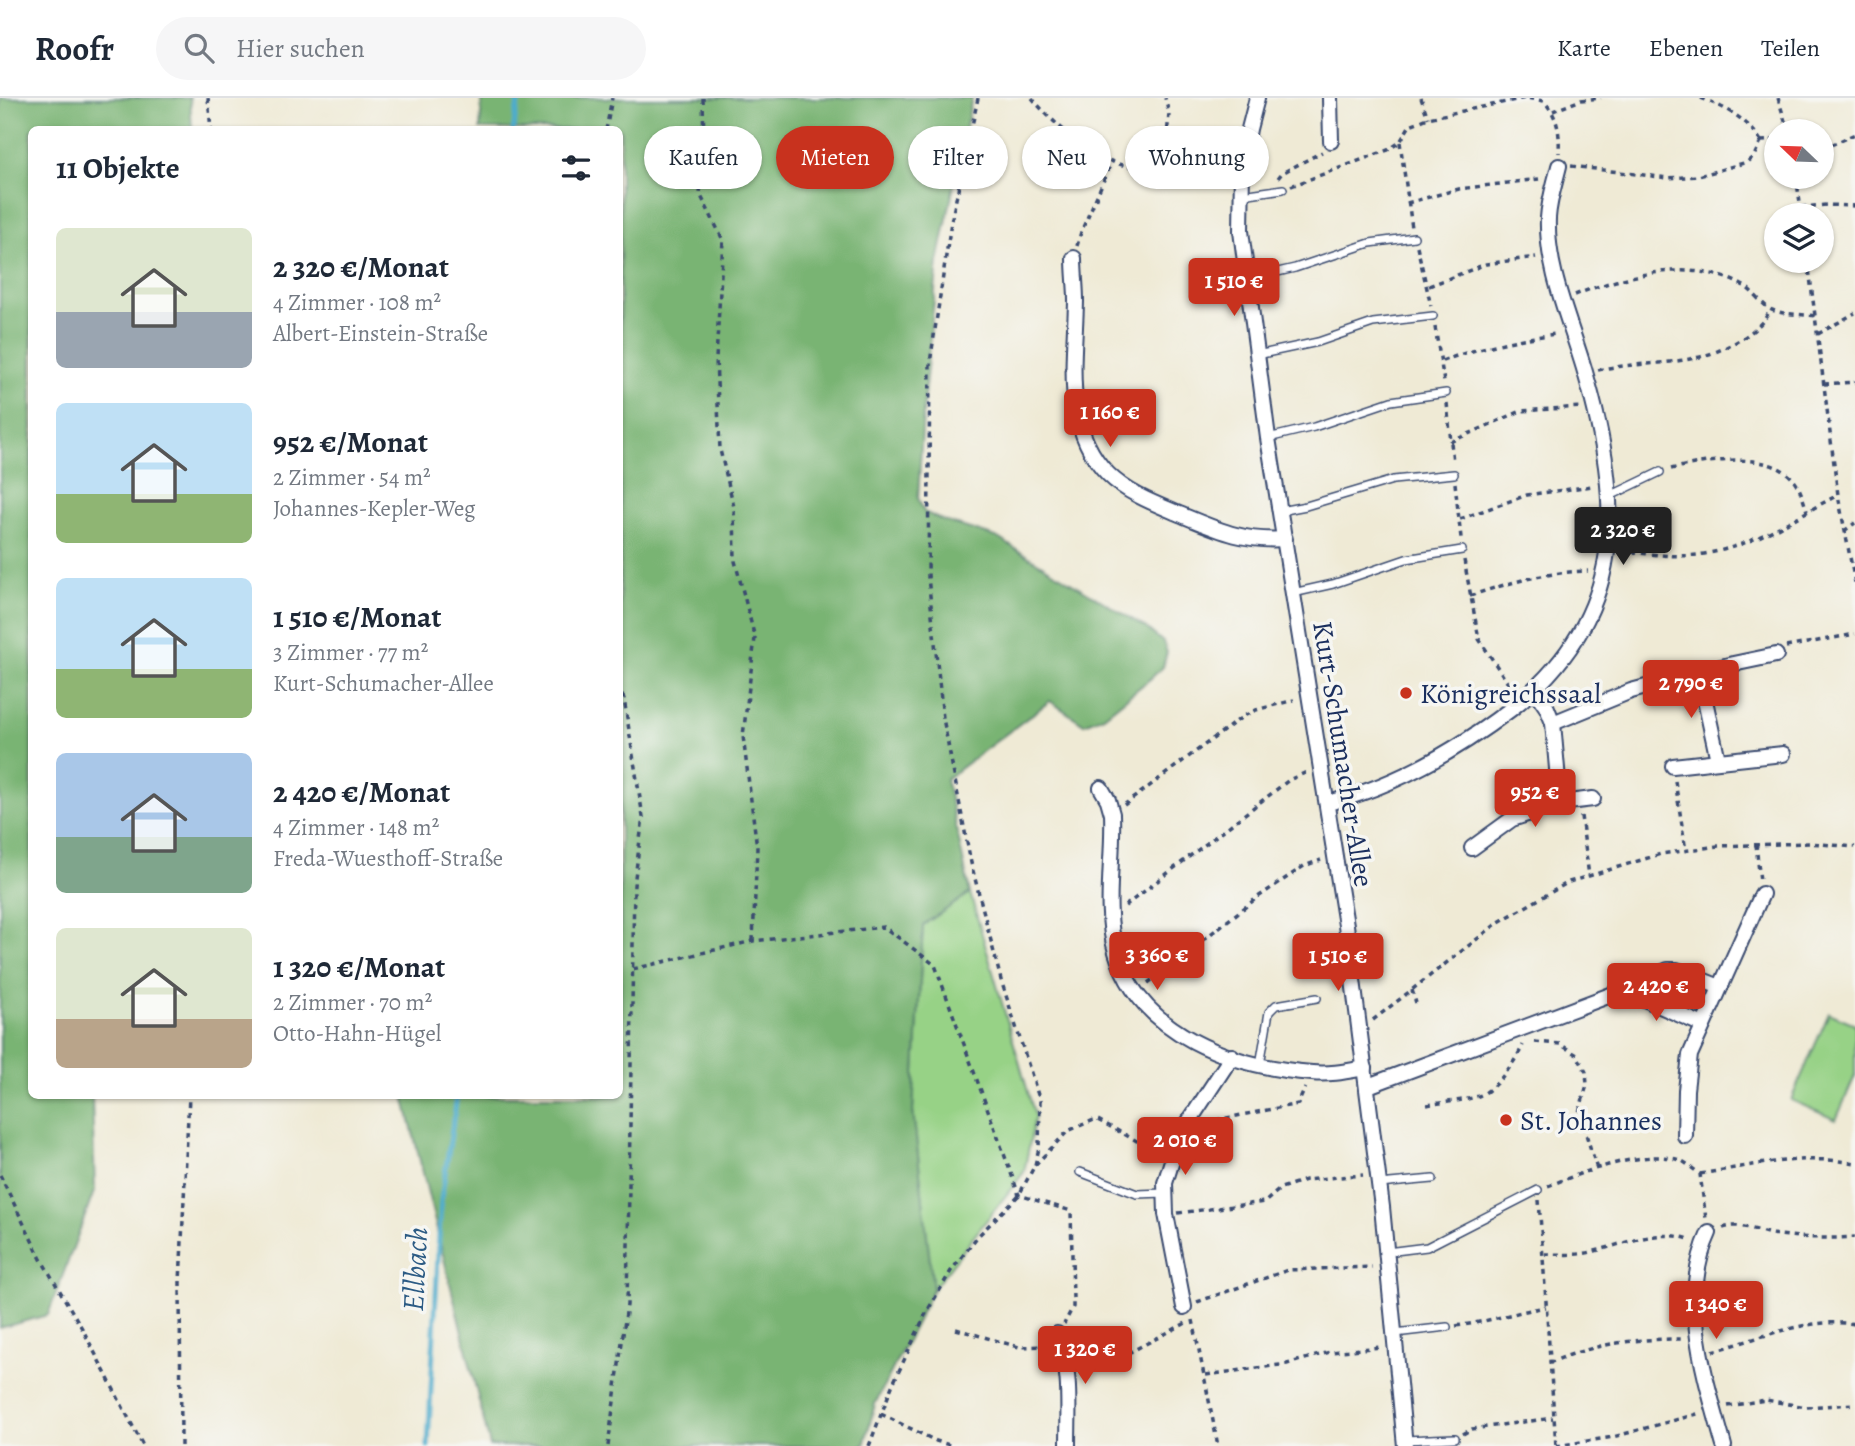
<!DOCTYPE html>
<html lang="de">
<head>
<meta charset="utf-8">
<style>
	:root { --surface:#fff; --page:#f6f6f7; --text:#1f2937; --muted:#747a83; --line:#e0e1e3; --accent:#c8321e }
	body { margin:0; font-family:Alegreya,serif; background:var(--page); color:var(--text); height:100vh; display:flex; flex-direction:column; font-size:26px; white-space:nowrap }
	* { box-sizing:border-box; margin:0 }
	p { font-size:23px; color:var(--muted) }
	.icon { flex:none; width:38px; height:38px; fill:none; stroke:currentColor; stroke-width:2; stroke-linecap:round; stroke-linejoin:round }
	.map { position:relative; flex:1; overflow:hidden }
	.side { position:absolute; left:28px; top:28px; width:595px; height:973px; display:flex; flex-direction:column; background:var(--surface); border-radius:10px; box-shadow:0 2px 5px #0004 }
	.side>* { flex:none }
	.banner { position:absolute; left:644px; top:28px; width:665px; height:63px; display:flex; gap:14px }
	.needle { width:46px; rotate:293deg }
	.controls { position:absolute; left:1764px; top:21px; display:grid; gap:14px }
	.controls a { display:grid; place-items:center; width:70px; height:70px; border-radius:50%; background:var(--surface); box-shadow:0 2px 5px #0004; font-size:35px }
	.price { position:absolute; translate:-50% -60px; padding:0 16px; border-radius:7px; background:var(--accent); color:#fff; font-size:23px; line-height:46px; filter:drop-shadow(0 2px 4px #0008) }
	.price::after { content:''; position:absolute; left:50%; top:42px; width:21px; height:16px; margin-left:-10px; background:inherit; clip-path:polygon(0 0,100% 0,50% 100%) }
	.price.current { background:#222; color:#fff }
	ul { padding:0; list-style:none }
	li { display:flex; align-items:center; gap:21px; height:175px; padding:0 28px }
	li span { display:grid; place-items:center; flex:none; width:196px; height:140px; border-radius:10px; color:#555 }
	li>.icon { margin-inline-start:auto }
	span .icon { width:84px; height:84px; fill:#fffc; stroke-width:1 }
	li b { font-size:30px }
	h2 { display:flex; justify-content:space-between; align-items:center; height:84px; padding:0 28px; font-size:30px }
	.chip { padding:0 24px; border-radius:32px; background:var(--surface); box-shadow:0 2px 5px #0004; font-size:24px; line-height:63px }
	.chip.current { background:var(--accent); color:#fff }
	header { display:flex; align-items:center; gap:42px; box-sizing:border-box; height:98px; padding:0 35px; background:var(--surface); border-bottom:2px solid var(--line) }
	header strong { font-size:33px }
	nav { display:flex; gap:38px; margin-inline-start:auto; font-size:24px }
	.search { width:490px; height:63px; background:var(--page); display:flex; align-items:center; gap:18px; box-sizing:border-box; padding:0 24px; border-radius:38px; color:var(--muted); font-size:26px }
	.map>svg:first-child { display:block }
</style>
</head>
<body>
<header>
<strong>Roofr</strong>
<div class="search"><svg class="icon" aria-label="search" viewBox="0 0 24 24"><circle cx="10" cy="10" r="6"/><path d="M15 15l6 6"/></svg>Hier suchen</div>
<nav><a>Karte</a><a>Ebenen</a><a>Teilen</a></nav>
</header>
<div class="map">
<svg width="1855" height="1348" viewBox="0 0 1855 1348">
	<rect width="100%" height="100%" fill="#f6f6f2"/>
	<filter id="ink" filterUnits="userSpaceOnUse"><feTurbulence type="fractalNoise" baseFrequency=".0143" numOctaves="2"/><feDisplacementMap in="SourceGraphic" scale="14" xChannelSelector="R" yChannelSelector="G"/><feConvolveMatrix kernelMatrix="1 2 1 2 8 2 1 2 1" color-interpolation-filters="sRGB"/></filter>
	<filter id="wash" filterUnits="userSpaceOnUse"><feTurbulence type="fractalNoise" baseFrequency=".00686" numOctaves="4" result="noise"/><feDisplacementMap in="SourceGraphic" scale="28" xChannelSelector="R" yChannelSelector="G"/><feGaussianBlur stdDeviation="1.57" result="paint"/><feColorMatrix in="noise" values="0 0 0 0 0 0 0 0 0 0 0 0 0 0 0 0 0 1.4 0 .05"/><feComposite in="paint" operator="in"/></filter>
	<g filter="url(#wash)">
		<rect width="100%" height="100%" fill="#efead5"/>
		<!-- green -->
		<g fill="#97d286" stroke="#598072" stroke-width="2">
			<polygon points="970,795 1035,1018 1024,1074 933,1191 913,1013 923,827"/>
			<polygon points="1829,915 1855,926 1855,978 1836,1022 1791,1002"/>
		</g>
		<!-- forest -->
		<g fill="#79b473" stroke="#4a7268" stroke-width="2">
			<polygon points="0,0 190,0 192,31 32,32 32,998 92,998 95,1091 48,1217 0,1230"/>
			<polygon points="482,0 972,0 938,164 924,299 918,400 924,414 941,422 996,439 1145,529 1163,544 1167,554 1163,569 1150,581 1104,618 1084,626 1050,603 946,681 970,795 923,827 913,1013 933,1191 875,1306 864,1348 490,1348 404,998 620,998 620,32 480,31"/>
		</g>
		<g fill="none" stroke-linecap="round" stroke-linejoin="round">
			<!-- stream -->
			<g stroke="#4daccc" stroke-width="5">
				<polyline points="513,32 519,0"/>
				<polyline points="428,1348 441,1102 457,998"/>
			</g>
		</g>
	</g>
	<g filter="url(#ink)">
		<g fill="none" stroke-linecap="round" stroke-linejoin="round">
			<!-- service casing -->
			<g stroke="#3b4b70" stroke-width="10">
				<g id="service">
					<polyline points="1242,97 1283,91"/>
					<polyline points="1247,181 1295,170 1370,145 1414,139"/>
					<polyline points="1257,257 1318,244 1373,225 1433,218"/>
					<polyline points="1268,340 1314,329 1391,303 1446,295"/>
					<polyline points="1610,398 1660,374"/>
					<polyline points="1280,413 1306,408 1393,382 1454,376"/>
					<polyline points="1293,495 1333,486 1406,461 1462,452"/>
					<polyline points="1260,967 1269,914 1276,907 1317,900"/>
					<polyline points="1080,1074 1137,1096 1165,1095"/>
					<polyline points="1379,1086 1433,1081"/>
					<polyline points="1387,1154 1427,1149 1538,1092"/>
					<polyline points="1395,1235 1447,1229"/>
					<polyline points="1404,1342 1455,1340"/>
				</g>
			</g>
			<!-- minor casing -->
			<g stroke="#3b4b70" stroke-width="18">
				<g id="minor">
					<polyline points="1257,0 1249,31 1242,71 1241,133 1268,340 1346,827 1382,1109 1405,1348"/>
					<polyline points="1330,0 1331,43"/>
					<path d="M1074 160C1074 175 1076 189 1076 203 1075 262 1062 329 1108 376 1127 395 1153 405 1177 415 1216 431 1241 444 1285 441"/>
					<polyline points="1699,575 1718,662"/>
					<polyline points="1534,591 1547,610 1553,625 1560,705"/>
					<polyline points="1553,625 1631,593 1733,566 1776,557"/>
					<polyline points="1673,668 1783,656"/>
					<path d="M1101 690 1108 702 1112 716C1114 762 1103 810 1116 854 1140 937 1234 969 1312 975 1330 977 1348 973 1365 970"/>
					<path d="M1328 705C1396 688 1456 653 1511 611 1629 519 1623 406 1585 274 1571 225 1546 172 1548 120 1549 102 1555 85 1559 68"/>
					<polyline points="1472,750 1512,721 1560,705 1593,701"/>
					<polyline points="1624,892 1703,927"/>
					<polyline points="1368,988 1624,892 1668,872 1677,872 1720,889"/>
					<polyline points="1685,1038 1686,992 1690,957 1762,796"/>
					<path d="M1709 1135C1678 1201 1706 1282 1724 1348"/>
					<polyline points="1184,1209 1166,1116 1165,1085 1180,1037 1232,958"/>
					<path d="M1057 1236C1072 1270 1068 1312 1068 1348"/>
				</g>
			</g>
			<!-- path -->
			<g stroke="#3b4b70" stroke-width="3.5" stroke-dasharray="5 5" stroke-linecap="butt">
				<polyline points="208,0 211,32"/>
				<polyline points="703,0 704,48 700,96 723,142 716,261 720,352 734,409 735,463 755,540 743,638 757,750 753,843"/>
				<polyline points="978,0 951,124 930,265 928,479 943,620 971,765 1001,882 1040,1003 1039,1050 1035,1067"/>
				<path d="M1032 0C1051 24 1093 60 1123 67 1156 74 1193 71 1227 71"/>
				<polyline points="1421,0 1428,20"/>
				<path d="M1701 0C1724 9 1748 21 1761 43"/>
				<polyline points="1778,0 1788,33"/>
				<polyline points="1553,13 1581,2 1601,0"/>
				<polyline points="606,32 612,0"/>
				<polyline points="1761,43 1776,42"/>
				<polyline points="1400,44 1412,130"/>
				<polyline points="1822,51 1855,36"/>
				<polyline points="1571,68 1668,80 1699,78 1747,64 1754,58 1761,43"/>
				<polyline points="1164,71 1169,16 1165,0"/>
				<polyline points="1796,79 1802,117"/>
				<polyline points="1278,80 1282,75 1322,54"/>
				<path d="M1291 88 1388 52 1400 44 1410 27 1428 20 1526 0 1544 3C1558 20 1560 33 1559 55"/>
				<polyline points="1407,105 1459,91 1539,81"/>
				<polyline points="1801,109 1826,107 1855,108"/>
				<polyline points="1077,148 1081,134 1112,63"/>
				<polyline points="1417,148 1431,208"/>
				<polyline points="1808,163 1838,397 1855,485"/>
				<polyline points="1429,188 1486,166 1536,159"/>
				<path d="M1575 197C1625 177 1693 159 1744 188 1753 193 1764 209 1772 212 1785 217 1802 216 1816 218"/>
				<polyline points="1435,229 1444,284"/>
				<polyline points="1818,236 1855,215"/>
				<path d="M1442 263C1480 249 1516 241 1556 236"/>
				<path d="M1598 272C1629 265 1663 267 1695 260 1720 255 1759 236 1770 212"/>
				<polyline points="1824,286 1855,284"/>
				<polyline points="1447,305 1453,364"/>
				<polyline points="1450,344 1521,313 1581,309"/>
				<path d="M1671 371C1702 363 1765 353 1790 378 1800 387 1803 401 1807 413"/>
				<polyline points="1455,385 1461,440"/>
				<polyline points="1460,421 1527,397 1592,388"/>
				<polyline points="1844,433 1855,425"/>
				<path d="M1622 453C1651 456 1680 461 1709 455 1755 447 1797 418 1838 397"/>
				<polyline points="1464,462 1479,541 1511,590"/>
				<path d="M1470 498C1510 484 1547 474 1588 473"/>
				<polyline points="1786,549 1855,536"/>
				<polyline points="1675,683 1686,753"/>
				<polyline points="1124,707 1242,619 1256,612 1294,602"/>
				<polyline points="1581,718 1589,778"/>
				<polyline points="1756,746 1760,783"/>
				<polyline points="1125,808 1289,682 1307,674"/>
				<polyline points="633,871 753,843 884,829 935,867 1019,1097 1071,1113 1073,1202 1073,1209 1064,1226"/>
				<polyline points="1148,885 1258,799 1304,768 1321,762"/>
				<polyline points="1412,892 1416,905"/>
				<polyline points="1373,922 1499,824 1569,784 1661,756 1718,748 1809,745 1855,749"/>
				<polyline points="1535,944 1560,946 1577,957 1586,974 1587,987 1579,1014 1597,1071"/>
				<path d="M1427 1007C1442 1004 1468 1003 1481 997 1496 990 1516 963 1523 947"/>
				<polyline points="1206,1024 1298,1006 1305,990"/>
				<path d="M1700 1076C1754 1067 1800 1056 1855 1065"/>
				<polyline points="0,1077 41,1161 83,1232 143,1348"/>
				<path d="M1548 1088C1580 1075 1649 1049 1682 1063 1688 1066 1694 1072 1700 1076L1706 1121"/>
				<polyline points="1539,1102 1556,1348"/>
				<polyline points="1178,1115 1265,1104 1281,1090 1305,1082 1363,1077"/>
				<path d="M1723 1130C1740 1124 1755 1133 1772 1136 1799 1140 1828 1141 1855 1139"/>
				<path d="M1545 1156C1561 1156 1579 1158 1595 1153 1627 1145 1659 1130 1692 1142"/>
				<polyline points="1197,1204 1288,1172 1372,1169"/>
				<polyline points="1193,1222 1218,1348"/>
				<path d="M1456 1228C1488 1224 1515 1214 1546 1209"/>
				<polyline points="956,1231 1019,1249 1045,1248"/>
				<path d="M1713 1253C1760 1241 1805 1219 1855 1226"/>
				<path d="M1549 1265C1597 1245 1631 1241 1683 1241"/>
				<polyline points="1082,1275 1105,1267 1188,1224"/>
				<polyline points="1206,1277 1287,1266 1330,1254 1380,1249"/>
				<polyline points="1728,1308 1766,1302 1806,1309 1855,1306"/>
				<polyline points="881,1316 936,1343 953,1348"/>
				<polyline points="1463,1336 1472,1331 1553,1320"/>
				<polyline points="181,1348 180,1184 189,998"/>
				<polyline points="608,1348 627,1207 634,787 643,719 624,601 620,592"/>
				<polyline points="869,1348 892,1288 926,1215 951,1173 977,1139 1019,1097 1035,1067 1068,1033 1096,1021 1161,1056"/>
				<polyline points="1556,1348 1613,1339 1701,1315"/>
			</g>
			<!-- service -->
			<use href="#service" stroke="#fff" stroke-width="7"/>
			<!-- minor -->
			<use href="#minor" stroke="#fff" stroke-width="14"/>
		</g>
	</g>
	<!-- markers -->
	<g fill="#c8321e" stroke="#f6f6f2" stroke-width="2.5">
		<circle cx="1406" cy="595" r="7"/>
		<circle cx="1506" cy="1022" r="7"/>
	</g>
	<g text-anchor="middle" stroke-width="7" stroke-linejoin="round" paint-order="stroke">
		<!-- poi labels -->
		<g font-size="28" fill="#1b2f5e" stroke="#f6f6f2" text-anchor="start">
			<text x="1420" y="605">Königreichssaal</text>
			<text x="1520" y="1032">St. Johannes</text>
		</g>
		<!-- street labels -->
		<g font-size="28" fill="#1b2f5e" stroke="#f6f6f2">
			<text transform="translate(1344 656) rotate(81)" y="10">Kurt-Schumacher-Allee</text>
		</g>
		<!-- water labels -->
		<g font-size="30" font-style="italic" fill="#2c5b84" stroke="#f6f6f2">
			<text transform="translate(415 1171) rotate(-87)" y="10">Ellbach</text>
		</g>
	</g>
</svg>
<div class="controls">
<a><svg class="needle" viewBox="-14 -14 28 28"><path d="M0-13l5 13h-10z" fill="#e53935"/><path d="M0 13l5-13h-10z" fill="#747a83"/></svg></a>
<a><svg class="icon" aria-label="layers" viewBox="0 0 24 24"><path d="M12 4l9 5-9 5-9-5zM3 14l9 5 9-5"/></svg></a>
</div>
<b class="price" style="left:1234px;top:220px">1 510 €</b>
<b class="price" style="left:1110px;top:351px">1 160 €</b>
<b class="price current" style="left:1623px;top:469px">2 320 €</b>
<b class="price" style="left:1691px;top:622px">2 790 €</b>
<b class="price" style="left:1535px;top:731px">952 €</b>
<b class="price" style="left:1157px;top:894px">3 360 €</b>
<b class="price" style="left:1338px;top:895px">1 510 €</b>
<b class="price" style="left:1656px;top:925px">2 420 €</b>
<b class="price" style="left:1185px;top:1079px">2 010 €</b>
<b class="price" style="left:1716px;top:1243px">1 340 €</b>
<b class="price" style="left:1085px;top:1288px">1 320 €</b>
<div class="banner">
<a class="chip">Kaufen</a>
<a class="chip current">Mieten</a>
<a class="chip">Filter</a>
<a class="chip">Neu</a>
<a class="chip">Wohnung</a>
</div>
<section class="side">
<h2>11 Objekte<svg class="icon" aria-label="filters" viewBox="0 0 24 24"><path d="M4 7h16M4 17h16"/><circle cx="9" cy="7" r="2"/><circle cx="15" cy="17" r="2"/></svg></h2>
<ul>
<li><span style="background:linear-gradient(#dfe7d0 60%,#9aa5b1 0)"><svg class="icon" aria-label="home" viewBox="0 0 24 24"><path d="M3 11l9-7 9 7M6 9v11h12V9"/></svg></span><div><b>2 320 €/Monat</b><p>4 Zimmer · 108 m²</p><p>Albert-Einstein-Straße</p></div></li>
<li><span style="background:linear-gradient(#bfe0f5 65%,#8fb573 0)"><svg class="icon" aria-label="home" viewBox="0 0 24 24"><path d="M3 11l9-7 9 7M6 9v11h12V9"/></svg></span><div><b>952 €/Monat</b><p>2 Zimmer · 54 m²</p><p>Johannes-Kepler-Weg</p></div></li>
<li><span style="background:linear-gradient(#bfe0f5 65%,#8fb573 0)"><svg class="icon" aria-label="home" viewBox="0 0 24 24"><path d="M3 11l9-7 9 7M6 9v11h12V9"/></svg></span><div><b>1 510 €/Monat</b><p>3 Zimmer · 77 m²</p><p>Kurt-Schumacher-Allee</p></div></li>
<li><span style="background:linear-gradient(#a9c7e8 60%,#7fa58c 0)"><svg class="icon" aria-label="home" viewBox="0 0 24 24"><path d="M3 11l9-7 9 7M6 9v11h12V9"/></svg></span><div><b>2 420 €/Monat</b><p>4 Zimmer · 148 m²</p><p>Freda-Wuesthoff-Straße</p></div></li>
<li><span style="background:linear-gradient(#dfe7d0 65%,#b9a48a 0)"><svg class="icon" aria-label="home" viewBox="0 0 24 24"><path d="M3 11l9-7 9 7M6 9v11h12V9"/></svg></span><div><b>1 320 €/Monat</b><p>2 Zimmer · 70 m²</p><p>Otto-Hahn-Hügel</p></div></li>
</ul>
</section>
</div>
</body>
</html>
